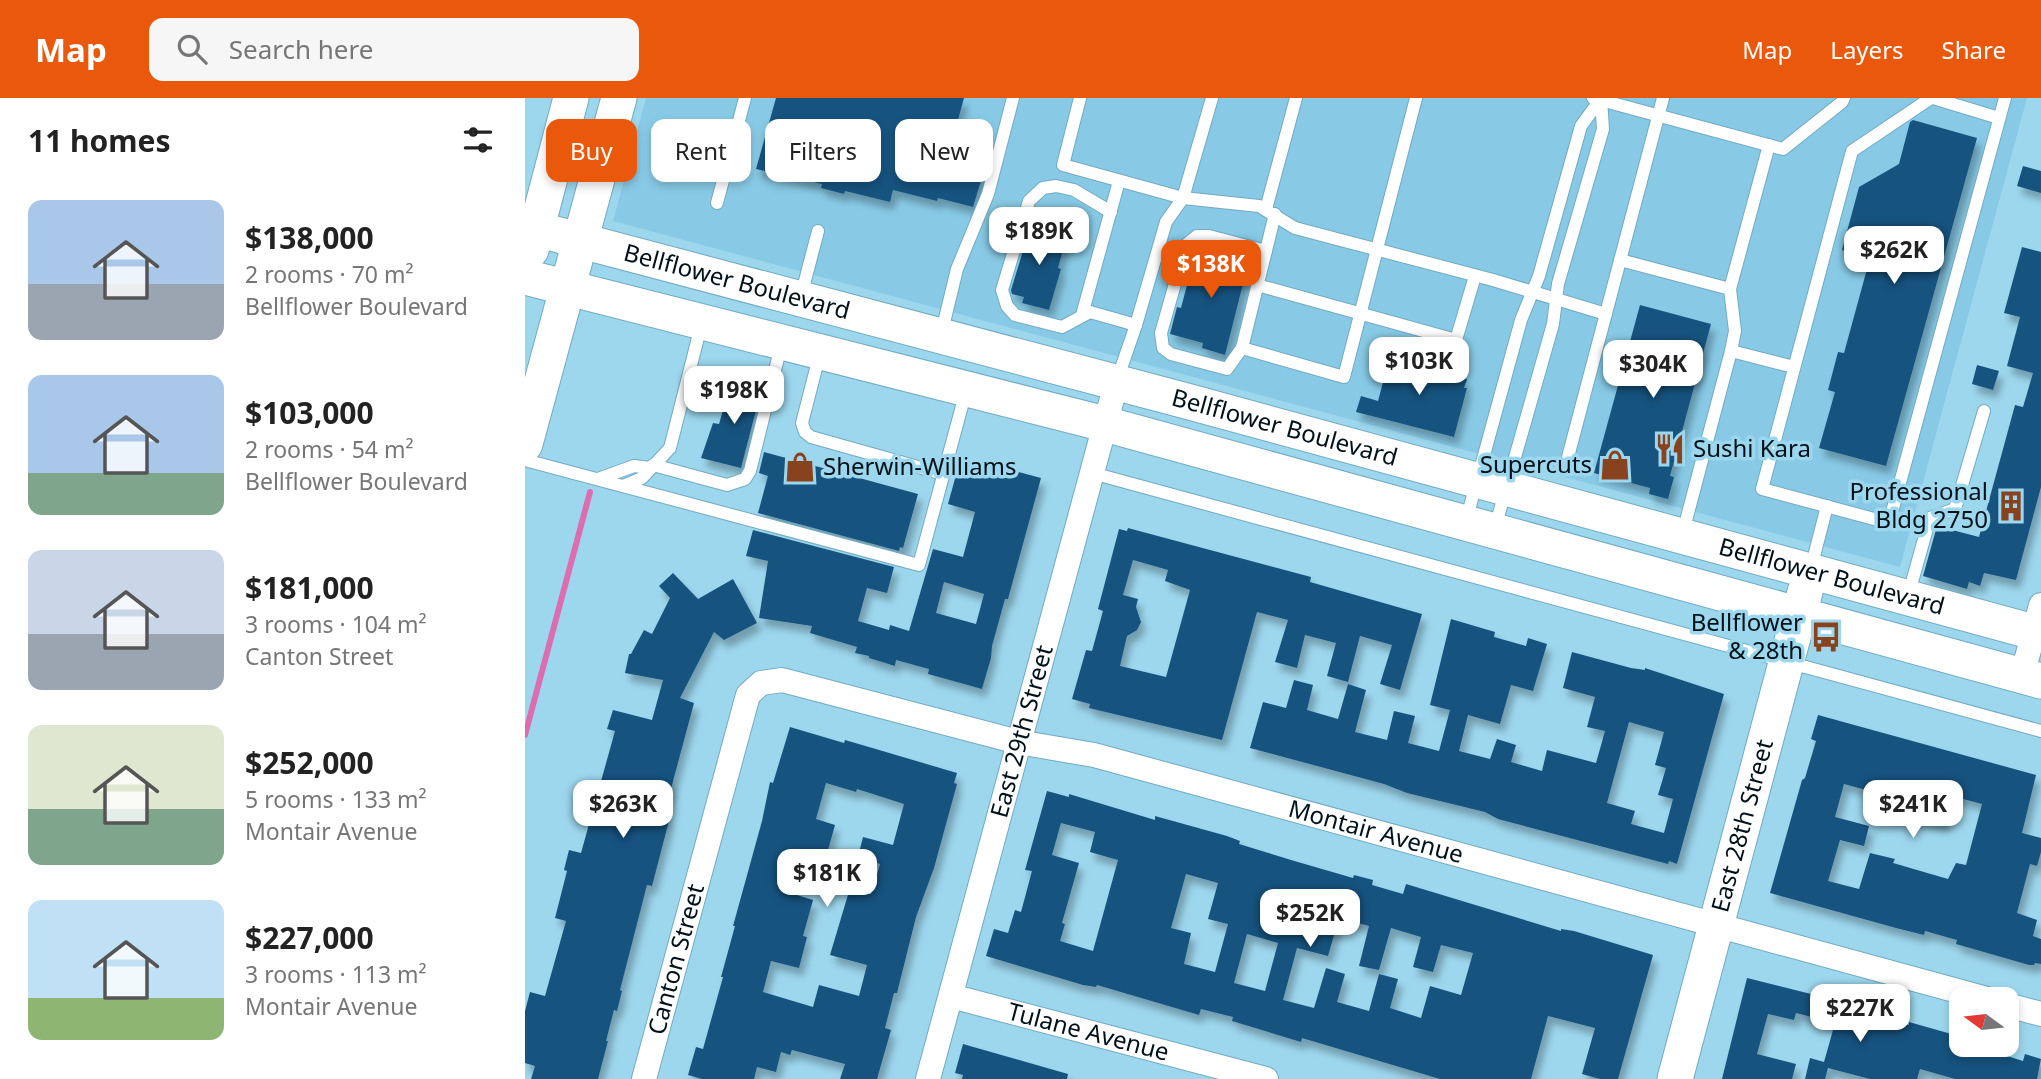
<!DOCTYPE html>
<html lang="en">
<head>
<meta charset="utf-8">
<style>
	:root { --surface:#fff; --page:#f6f6f6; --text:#222; --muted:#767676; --accent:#ea580c }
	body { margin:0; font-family:"Noto Sans",sans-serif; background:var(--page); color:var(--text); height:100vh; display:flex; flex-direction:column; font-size:26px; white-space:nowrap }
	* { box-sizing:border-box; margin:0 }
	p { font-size:23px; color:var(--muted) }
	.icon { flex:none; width:38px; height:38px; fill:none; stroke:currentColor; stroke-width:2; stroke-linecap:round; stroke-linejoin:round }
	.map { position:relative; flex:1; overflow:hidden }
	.drawer { display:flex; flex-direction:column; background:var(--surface); width:525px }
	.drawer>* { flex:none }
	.banner { position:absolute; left:21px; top:21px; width:665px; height:63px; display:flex; gap:14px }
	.needle { width:46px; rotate:285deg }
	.controls { position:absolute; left:1424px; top:889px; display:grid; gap:14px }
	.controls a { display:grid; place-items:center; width:70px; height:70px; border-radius:14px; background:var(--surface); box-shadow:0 4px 10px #0003; font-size:35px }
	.price { position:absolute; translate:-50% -60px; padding:0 16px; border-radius:14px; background:#fff; color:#222; font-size:23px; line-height:46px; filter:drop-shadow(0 2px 4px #0008) }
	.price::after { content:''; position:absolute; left:50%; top:42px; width:21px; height:16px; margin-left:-10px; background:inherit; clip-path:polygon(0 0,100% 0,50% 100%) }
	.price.selected { background:var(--accent); color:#fff }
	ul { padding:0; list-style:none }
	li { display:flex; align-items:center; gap:21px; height:175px; padding:0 28px }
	li span { display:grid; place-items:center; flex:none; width:196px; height:140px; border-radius:14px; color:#555 }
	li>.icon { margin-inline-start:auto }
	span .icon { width:84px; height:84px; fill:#fffc; stroke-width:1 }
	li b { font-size:30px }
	h2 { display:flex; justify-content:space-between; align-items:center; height:84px; padding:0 28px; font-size:30px }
	.tag { padding:0 24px; border-radius:14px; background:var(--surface); box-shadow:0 4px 10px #0003; font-size:24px; line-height:63px }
	.tag.selected { background:var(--accent); color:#fff }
	header { display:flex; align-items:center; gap:42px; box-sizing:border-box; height:98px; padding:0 35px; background:var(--accent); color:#fff }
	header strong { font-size:33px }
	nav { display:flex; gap:38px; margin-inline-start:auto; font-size:24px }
	.search { width:490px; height:63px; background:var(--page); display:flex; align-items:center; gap:18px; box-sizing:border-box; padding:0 24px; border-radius:14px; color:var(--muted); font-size:26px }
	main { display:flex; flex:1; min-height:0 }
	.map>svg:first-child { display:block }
</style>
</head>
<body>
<header>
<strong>Map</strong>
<div class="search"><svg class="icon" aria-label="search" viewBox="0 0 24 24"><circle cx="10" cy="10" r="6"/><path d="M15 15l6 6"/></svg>Search here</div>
<nav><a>Map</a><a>Layers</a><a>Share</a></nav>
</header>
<main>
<section class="drawer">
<h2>11 homes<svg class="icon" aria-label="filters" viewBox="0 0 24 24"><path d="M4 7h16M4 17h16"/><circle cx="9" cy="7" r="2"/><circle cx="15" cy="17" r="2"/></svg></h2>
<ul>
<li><span style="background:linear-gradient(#a9c7e8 60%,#9aa5b1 0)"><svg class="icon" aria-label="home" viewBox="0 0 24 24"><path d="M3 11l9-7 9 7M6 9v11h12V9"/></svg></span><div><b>$138,000</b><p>2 rooms · 70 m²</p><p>Bellflower Boulevard</p></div></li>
<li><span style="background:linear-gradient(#a9c7e8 70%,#7fa58c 0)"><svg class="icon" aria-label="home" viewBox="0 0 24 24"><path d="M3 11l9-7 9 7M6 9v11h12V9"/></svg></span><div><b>$103,000</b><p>2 rooms · 54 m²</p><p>Bellflower Boulevard</p></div></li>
<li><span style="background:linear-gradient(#c9d6e8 60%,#9aa5b1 0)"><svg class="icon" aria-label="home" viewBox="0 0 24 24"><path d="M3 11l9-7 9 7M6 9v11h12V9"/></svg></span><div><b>$181,000</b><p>3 rooms · 104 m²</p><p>Canton Street</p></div></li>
<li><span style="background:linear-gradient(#dfe7d0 60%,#7fa58c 0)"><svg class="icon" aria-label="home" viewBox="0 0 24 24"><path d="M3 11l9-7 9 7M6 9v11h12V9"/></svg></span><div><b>$252,000</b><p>5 rooms · 133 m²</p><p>Montair Avenue</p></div></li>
<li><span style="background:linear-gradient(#bfe0f5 70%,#8fb573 0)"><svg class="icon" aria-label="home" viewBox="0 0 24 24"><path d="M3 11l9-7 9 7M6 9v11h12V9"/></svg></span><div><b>$227,000</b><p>3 rooms · 113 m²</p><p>Montair Avenue</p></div></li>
</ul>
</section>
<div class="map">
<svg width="1516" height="981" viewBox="0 0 1516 981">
	<defs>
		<filter id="shadow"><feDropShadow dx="4.5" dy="8" stdDeviation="3.5" flood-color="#0004"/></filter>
	</defs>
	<rect width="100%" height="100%" fill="#9dd7ee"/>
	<!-- built -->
	<polygon fill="#88cae6" points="121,0 1502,0 1375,469 88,123"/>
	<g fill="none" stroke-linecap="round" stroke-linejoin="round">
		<!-- stream -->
		<polyline stroke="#dc6eaf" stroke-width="6" points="0,637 65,394"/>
	</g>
	<!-- building -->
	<g fill="#18537f" fill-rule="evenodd" filter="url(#shadow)">
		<polygon points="251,0 439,0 428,40 466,50 448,109 413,100 412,103 368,92 365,104 320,93 319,96 296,90 297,86 231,71"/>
		<polygon points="1388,22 1452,40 1361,368 1294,350 1310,294 1303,292 1313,254 1319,255 1345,160 1317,152 1334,89 1374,66 1385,24"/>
		<polygon points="1498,68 1516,73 1516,95 1492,88"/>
		<polygon points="506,127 542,137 533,170 536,171 524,212 497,205 499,199 487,196 486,192"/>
		<polygon points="672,149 724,162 700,257 677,250 678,245 645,236 652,209 656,210"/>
		<polygon points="1497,149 1516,154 1516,389 1491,482 1459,475 1455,488 1444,484 1442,491 1398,478 1412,428 1454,439 1490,307 1498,309 1508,275 1482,268 1495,219 1479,215"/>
		<polygon points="1115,207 1186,226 1145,378 1149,379 1143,401 1124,396 1125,390 1069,375"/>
		<polygon points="880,254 917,263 914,274 942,281 939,290 942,290 929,339 831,314 836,298 853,303 862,269 876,273"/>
		<polygon points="1452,267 1474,273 1468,292 1447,286"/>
		<polygon points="207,281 237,289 216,370 176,360 188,325 194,326"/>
		<polygon points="239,354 393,396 378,450 375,449 374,453 233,415 243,378 234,375"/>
		<path d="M434 366 473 377 475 369 516 380 483 501H480L467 548 466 560 457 591 403 576 404 571 371 562 370 568 344 560V558L330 555 332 549 285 535 287 528 234 520 243 463 221 458 228 432 369 469 362 495 342 490 333 523 364 532 365 527 384 533 408 451 438 459 450 414 423 406ZM419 484 459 496 451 526 411 515Z"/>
		<path d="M603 430 786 479 785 484 897 516 875 592 855 586 867 547 835 538 823 584 802 578 811 545 780 537 772 570 750 564 763 522 732 514 697 642 564 610 565 606 547 601 561 552 567 553 578 513 573 511 594 431 602 433ZM608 462 643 472 640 483 665 492 641 579 595 568 602 538 612 532 616 524 611 509 613 501 598 497Z"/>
		<polygon points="148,475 173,501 208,481 232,525 199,542 189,534 155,600 169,605 139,717 145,719 127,788 122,787 95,892 97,893 92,913 89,912 81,943 83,943 73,981 6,981 10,968 0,965 0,913 5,894 20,898 41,823 30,820 42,773 39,772 44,752 56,755 90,633 82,631 88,612 127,622 138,582 100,575 104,556 106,556 119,532 127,536 145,500 134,488"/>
		<path d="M926 521 970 534 969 539 1001 548 1003 540 1022 546 1008 593 986 587 975 626 943 617 934 653 965 661 972 641 991 647 986 664 1017 673 1022 652 1071 665 1080 633 1062 629 1070 599 1038 590 1047 554 1106 570 1120 572V570L1199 596 1152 766 1144 763 1143 766 973 721 960 714 882 695 859 686 725 650 738 604 761 610 769 582 788 587 782 612 813 621 823 586 841 592 830 634 862 642 869 613 890 618 883 645 914 653 925 612 905 607ZM1104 624 1139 634 1130 667 1141 670 1133 697 1148 701 1139 735 1106 726 1110 713 1082 705Z"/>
		<path d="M1293 617 1511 677 1497 735 1516 740V754L1512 768 1505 766 1492 815 1512 822 1508 838 1516 841V866L1510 865 1509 867H1504L1431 846 1432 842 1400 833 1399 837 1371 830 1245 795 1277 682 1280 680 1291 643 1286 641ZM1319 686 1356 696 1352 714 1370 719 1372 714 1419 727 1427 698 1457 706 1441 767 1431 765 1423 781 1368 765 1370 761 1345 755 1334 791 1303 783 1315 742 1339 748 1344 728 1310 719Z"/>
		<path d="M265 629 319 645 320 642 344 649 432 675 429 685 432 686 409 770 391 819 372 895H369L360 930 366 932 352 981H315L320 966 267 952 265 957 256 954 251 974 232 969 229 981H177L163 977 171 949 178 951 198 879H196L210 828H208L237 723 245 684 248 685ZM301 685 331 694 332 691 379 706 368 747 338 739 333 759 355 766 346 796 325 790 305 857 342 867 334 898 294 887 288 909 238 894 246 863 274 870 282 839 278 838 288 802 265 795 273 763 298 770 310 727 291 721Z"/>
		<path d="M522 693 544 699V696L630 722V718L702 738 715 743 714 746 766 762 828 780 829 777 848 782 847 787 878 796 881 786 1036 833V831L1049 833 1128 857 1093 981H1075L1057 976 1070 930 1023 918 1006 981H915L777 940 776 944 707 923 708 919 676 911 674 917 572 887 571 889 558 887 461 858 469 831 483 835 490 812 496 814 507 773 500 772ZM536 725 570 734 565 754 593 762 568 853 535 843 540 826 537 825 554 765 527 757ZM661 776 693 785 683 821 703 826 690 874 659 866 666 835 646 830ZM814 820 844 828 834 868 854 872 866 830 896 839 888 869 908 874 916 847 948 855 936 897 905 888 896 920 865 910 873 881 854 876 844 913 812 904 820 876 801 870 789 910 758 902 772 850 803 858ZM722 836 753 845 740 893 709 885Z"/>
		<polygon points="1222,880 1298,899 1296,905 1331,914 1332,909 1352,915 1351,918 1384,927 1384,924 1437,939 1437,947 1458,947 1457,950 1498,963 1500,956 1516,961 1512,981 1430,981 1395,971 1392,981 1345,981 1303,970 1300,981 1280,981 1285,960 1299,964 1310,925 1271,915 1269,922 1243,916 1232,956 1271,966 1267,981 1197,981"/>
		<polygon points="438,946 543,976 542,981 437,981 438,977 430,975"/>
	</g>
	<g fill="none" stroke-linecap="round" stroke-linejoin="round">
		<!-- lane casing -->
		<g stroke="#71aac1" stroke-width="14">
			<g id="lane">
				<polyline points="555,0 538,67 658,100 734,108 770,130 968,182 1081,216"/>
				<polyline points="1068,0 1258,51 1317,4 1319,0"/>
				<polyline points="1406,0 1327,53 1237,391 1364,425 1480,0"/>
				<polyline points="1408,0 1474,20"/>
				<polyline points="192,105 220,0"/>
				<polyline points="741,111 771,0"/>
				<polyline points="586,114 549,92 531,88 518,90 504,103 477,192 482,208 490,217 537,229 565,214 611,227"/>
				<polyline points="750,116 717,250 819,279 891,0"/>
				<polyline points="1095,162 1205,191"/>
				<polyline points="732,187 931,242 950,178"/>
				<polyline points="276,198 293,133"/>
				<polyline points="557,217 594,83"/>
				<polyline points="416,237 432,171 463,96 488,0"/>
				<polyline points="717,250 702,271 646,256 638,250 636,235 661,147 672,138 684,138 741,153"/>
				<polyline points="1206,253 1269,269"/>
				<polyline points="295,255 277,325 280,334 286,339 418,376"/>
				<polyline points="592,282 611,227 641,124 658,100 687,0"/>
				<polyline points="1043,359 1138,0"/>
				<polyline points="0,362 394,467 441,293"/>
				<polyline points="128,367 202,387 220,381 225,373 256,248"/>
				<polyline points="567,375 1516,633"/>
				<polyline points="73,381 109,368 125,370"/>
				<polyline points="98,388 117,380 145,350 177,224"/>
				<polyline points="941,423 996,222 1014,178 1056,28 1075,2"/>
				<polyline points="969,433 1028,226 1033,186 1078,31 1076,0"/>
				<polyline points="1158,434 1206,253 1210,233 1205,191 1244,47"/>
				<polyline points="1286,470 1302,408"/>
				<polyline points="1383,498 1405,420 1430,411 1459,313"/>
			</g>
		</g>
		<!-- street casing -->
		<g stroke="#71aac1" stroke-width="26">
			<g id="street">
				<polyline points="1497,578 1516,507"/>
				<path id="s1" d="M426 898 741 981"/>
				<polyline points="1482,907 1516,916"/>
				<path id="s2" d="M119 981 223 597 236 585 257 582 493 644 569 657 1462 901"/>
				<path id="s3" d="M403 981 591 286"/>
			</g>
		</g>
		<!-- secondary casing -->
		<g stroke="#71aac1" stroke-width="37">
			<g id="secondary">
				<path id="s4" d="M0 128 665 304 1516 536"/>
				<polyline points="6,152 46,0"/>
				<polyline points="0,179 580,326 1516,583"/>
				<polyline points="0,346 94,0"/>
				<path id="s5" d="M1150 981 1280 494"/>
			</g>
		</g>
		<!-- lane -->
		<use href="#lane" stroke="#fff" stroke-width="12"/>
		<!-- street -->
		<use href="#street" stroke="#fff" stroke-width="24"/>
		<!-- secondary -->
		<use href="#secondary" stroke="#fff" stroke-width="35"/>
	</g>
	<!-- icons -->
	<defs>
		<g id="restaurant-bare" transform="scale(2.415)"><path d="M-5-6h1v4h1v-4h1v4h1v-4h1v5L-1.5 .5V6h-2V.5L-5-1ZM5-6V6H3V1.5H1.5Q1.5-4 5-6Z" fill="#89421e" stroke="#9dd7ee" stroke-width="2.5" paint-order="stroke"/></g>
		<g id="shop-bare" transform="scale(2.415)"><path d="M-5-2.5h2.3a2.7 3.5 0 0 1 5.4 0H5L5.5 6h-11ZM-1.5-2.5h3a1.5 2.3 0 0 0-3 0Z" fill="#89421e" stroke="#9dd7ee" stroke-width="2.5" paint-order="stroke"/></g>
		<g id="building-bare" transform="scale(2.415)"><path d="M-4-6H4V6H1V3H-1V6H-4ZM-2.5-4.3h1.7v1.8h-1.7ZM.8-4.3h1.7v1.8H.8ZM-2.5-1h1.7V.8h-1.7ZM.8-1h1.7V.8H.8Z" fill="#89421e" stroke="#9dd7ee" stroke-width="2.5" paint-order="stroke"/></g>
		<g id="bus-bare" transform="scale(2.415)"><path d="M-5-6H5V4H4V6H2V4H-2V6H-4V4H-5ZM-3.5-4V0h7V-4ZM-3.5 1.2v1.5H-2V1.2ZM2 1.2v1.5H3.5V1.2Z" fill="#89421e" stroke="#9dd7ee" stroke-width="2.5" paint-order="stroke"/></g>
	</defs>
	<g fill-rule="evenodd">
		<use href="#restaurant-bare" x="1145" y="351"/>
		<use href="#shop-bare" x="1090" y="367"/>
		<use href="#shop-bare" x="275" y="369"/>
		<use href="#building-bare" x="1486" y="408"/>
		<use href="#bus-bare" x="1301" y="539"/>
	</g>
	<g text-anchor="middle" stroke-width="7" stroke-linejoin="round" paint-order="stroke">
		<!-- street labels -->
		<g font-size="24" fill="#001119" stroke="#9dd7ee">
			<text dy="8" stroke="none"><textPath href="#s4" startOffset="219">Bellflower Boulevard</textPath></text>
			<text dy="8" stroke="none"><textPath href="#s4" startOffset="786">Bellflower Boulevard</textPath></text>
			<text dy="8" stroke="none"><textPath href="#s4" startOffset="1353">Bellflower Boulevard</textPath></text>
			<text dy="8" stroke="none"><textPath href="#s3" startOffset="360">East 29th Street</textPath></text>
			<text dy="8" stroke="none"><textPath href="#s5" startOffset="262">East 28th Street</textPath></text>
			<text dy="8" stroke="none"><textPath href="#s2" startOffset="1050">Montair Avenue</textPath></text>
			<text dy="8" stroke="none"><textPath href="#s2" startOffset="124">Canton Street</textPath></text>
			<text dy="8" stroke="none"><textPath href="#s1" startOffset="142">Tulane Avenue</textPath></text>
		</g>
		<!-- poi labels -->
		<g font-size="24" fill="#001119" stroke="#9dd7ee" text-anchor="end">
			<text x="1168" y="359" text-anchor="start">Sushi Kara</text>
			<text x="1067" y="375">Supercuts</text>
			<text x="298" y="377" text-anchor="start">Sherwin-Williams</text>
			<text x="1463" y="402">Professional<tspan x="1463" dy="28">Bldg 2750</tspan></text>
			<text x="1278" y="533">Bellflower<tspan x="1278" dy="28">&amp; 28th</tspan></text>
		</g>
	</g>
</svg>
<div class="controls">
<a><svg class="needle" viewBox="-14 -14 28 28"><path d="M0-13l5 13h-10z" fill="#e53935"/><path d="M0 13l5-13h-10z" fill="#767676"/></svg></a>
</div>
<b class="price" style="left:514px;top:169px">$189K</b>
<b class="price" style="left:1369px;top:188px">$262K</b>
<b class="price selected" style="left:686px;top:202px">$138K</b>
<b class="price" style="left:894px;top:299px">$103K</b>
<b class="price" style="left:1128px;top:302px">$304K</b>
<b class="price" style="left:209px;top:328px">$198K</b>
<b class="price" style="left:98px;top:742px">$263K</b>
<b class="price" style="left:1388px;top:742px">$241K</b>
<b class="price" style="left:302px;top:811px">$181K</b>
<b class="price" style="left:785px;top:851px">$252K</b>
<b class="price" style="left:1335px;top:946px">$227K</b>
<div class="banner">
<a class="tag selected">Buy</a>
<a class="tag">Rent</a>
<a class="tag">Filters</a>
<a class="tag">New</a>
</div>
</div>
</main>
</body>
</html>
